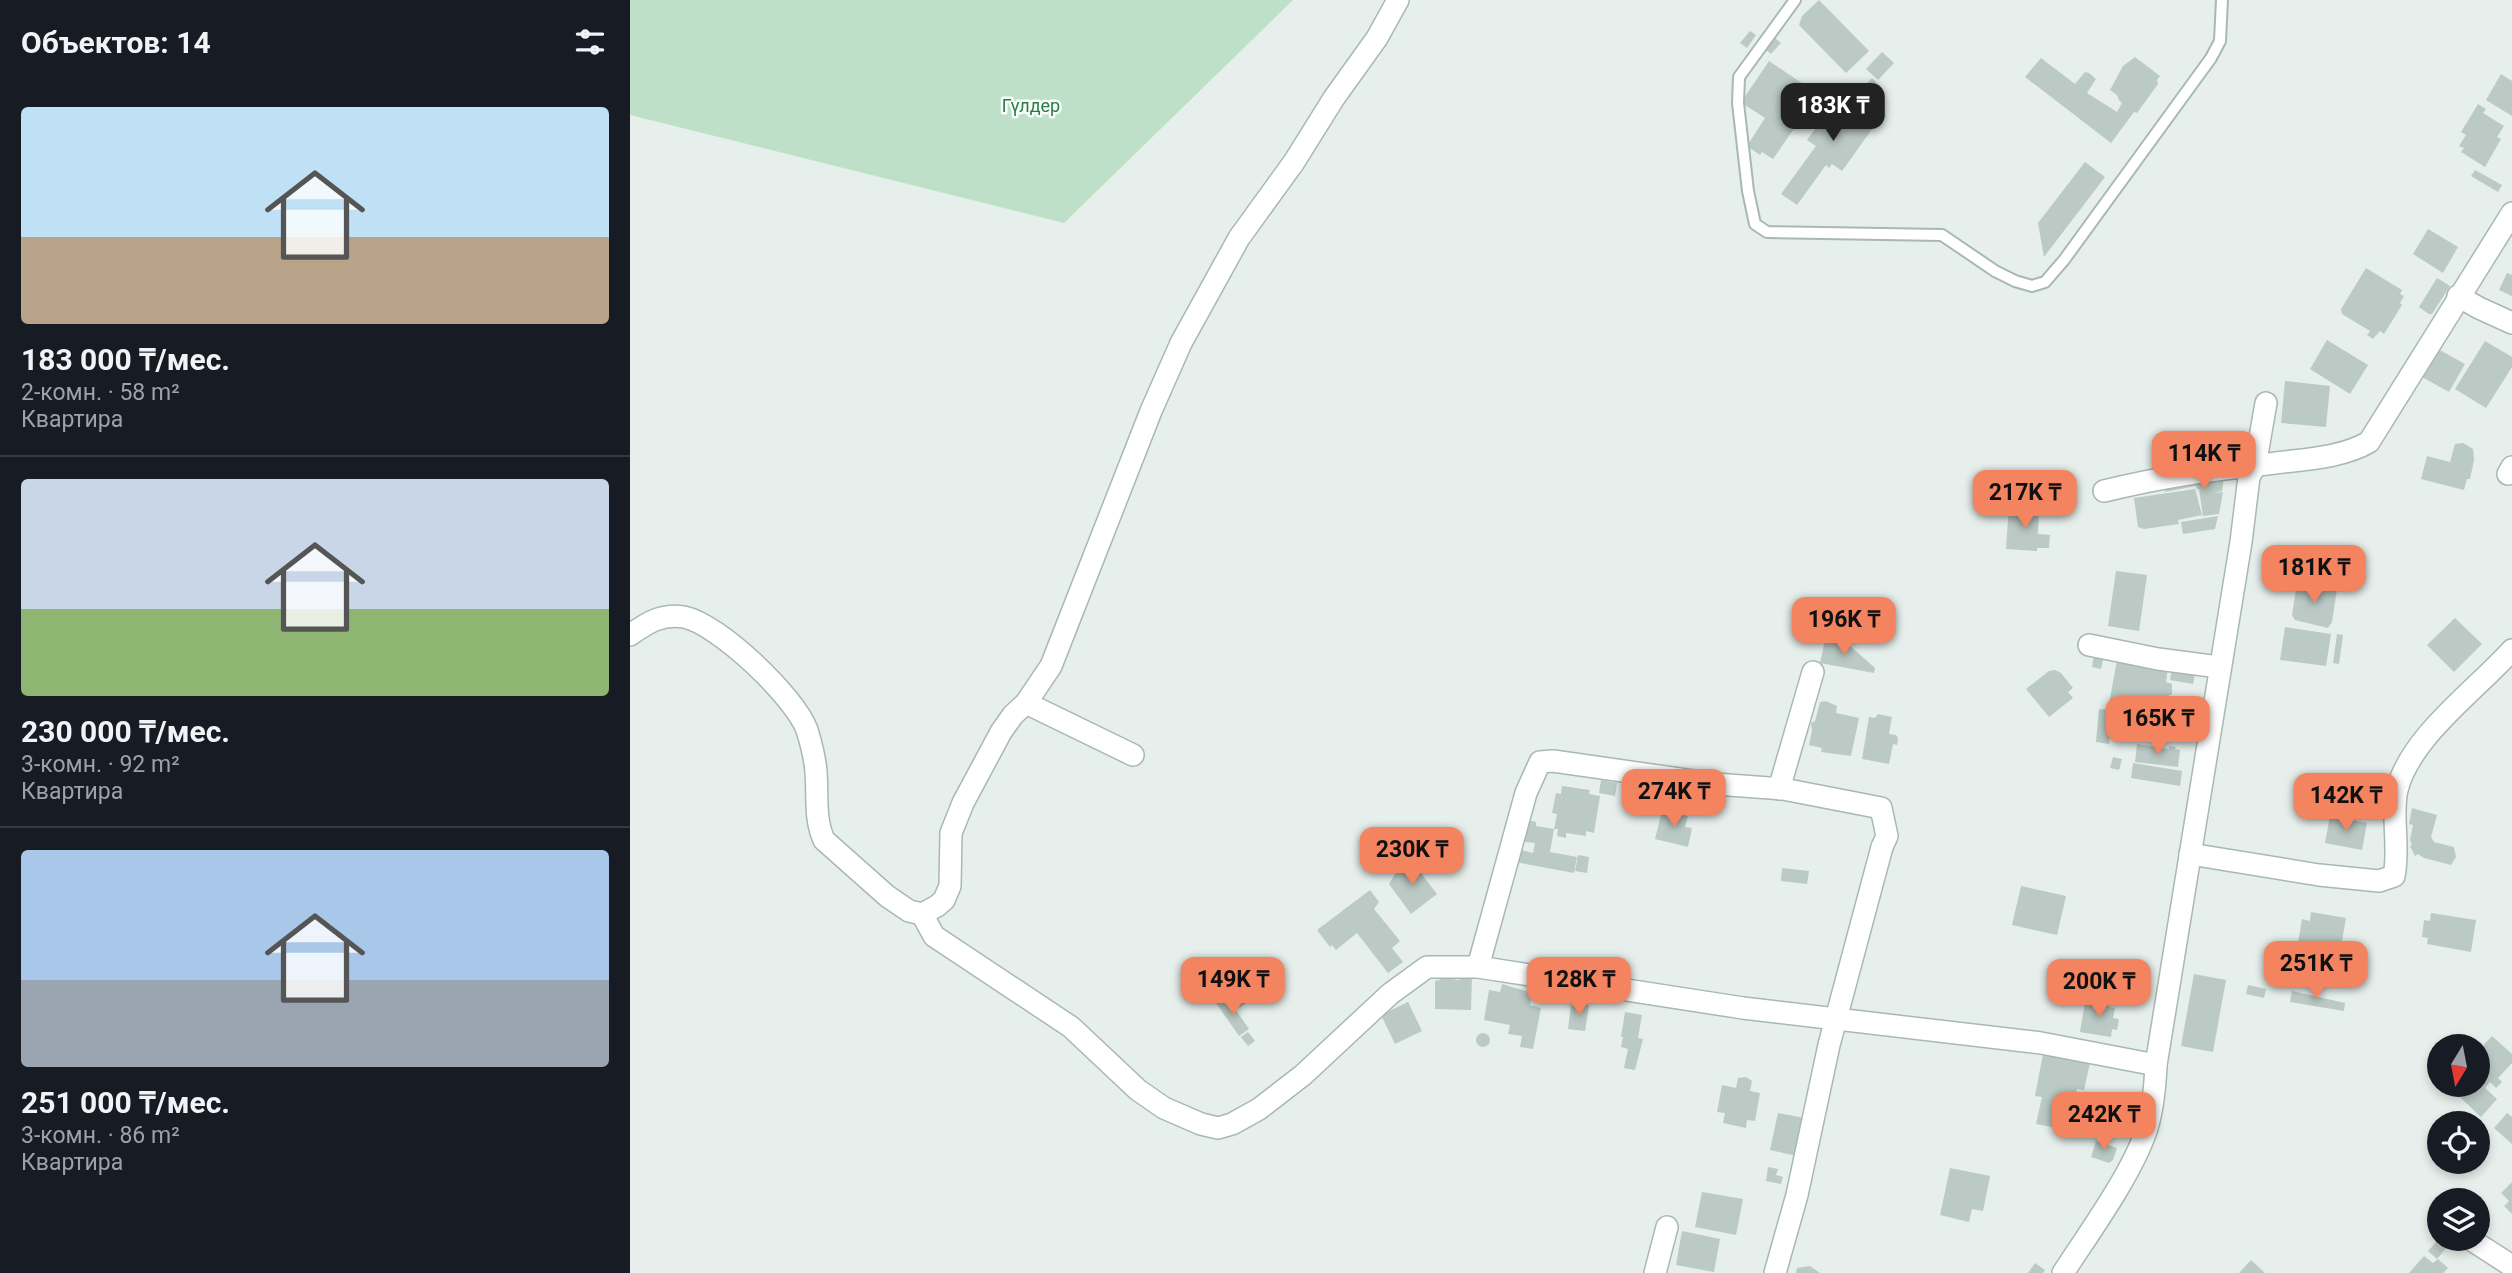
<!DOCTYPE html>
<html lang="ru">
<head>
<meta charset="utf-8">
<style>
	:root { --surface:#171b24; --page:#242831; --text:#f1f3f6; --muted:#9ea1a6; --line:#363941; --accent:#f4845f }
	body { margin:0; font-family:Roboto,sans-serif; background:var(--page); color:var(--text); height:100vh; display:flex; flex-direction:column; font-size:26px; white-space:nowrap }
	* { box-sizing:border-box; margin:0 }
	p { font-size:23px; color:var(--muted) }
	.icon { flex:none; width:38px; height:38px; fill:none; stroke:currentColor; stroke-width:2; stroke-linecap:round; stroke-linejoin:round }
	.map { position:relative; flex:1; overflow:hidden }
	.drawer { display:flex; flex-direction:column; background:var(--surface); width:630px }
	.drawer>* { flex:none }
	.needle { width:46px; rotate:190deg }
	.tools { position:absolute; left:1797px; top:1034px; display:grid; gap:14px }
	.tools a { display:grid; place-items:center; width:63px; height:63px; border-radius:50%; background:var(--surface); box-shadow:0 4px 10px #0003; font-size:35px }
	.price { position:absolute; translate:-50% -60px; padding:0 16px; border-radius:14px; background:var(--accent); color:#111; font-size:23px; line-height:46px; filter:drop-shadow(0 2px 4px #0008) }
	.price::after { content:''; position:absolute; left:50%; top:42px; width:21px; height:16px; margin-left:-10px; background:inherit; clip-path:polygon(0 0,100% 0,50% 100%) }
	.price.current { background:#222; color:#fff }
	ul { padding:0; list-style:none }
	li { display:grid; align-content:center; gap:14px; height:371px; padding:0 21px }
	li+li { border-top:2px solid var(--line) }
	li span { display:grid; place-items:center; height:217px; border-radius:7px; color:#555 }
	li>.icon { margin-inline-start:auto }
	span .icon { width:126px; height:126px; fill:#fffc; stroke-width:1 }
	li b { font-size:30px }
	h2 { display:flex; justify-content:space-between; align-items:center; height:84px; padding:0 21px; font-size:30px }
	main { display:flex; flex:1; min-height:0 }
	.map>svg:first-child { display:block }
</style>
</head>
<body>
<main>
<section class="drawer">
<h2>Объектов: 14<svg class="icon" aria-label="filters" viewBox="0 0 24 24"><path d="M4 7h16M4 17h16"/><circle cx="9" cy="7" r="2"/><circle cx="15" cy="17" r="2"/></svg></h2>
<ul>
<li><span style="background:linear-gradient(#bfe0f5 60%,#b9a48a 0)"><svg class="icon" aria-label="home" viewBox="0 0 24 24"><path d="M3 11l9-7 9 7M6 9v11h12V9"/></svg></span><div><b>183 000 ₸/мес.</b><p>2-комн. · 58 m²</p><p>Квартира</p></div></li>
<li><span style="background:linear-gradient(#c9d6e8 60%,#8fb573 0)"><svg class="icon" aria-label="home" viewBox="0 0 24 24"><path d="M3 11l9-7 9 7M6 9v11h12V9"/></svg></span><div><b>230 000 ₸/мес.</b><p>3-комн. · 92 m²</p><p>Квартира</p></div></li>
<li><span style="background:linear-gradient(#a9c7e8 60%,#9aa5b1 0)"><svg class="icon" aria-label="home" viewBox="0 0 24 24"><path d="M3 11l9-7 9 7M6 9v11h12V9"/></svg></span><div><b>251 000 ₸/мес.</b><p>3-комн. · 86 m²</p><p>Квартира</p></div></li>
</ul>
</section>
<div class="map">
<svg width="1882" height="1273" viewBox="0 0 1882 1273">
	<rect width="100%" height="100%" fill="#e6efeb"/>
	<!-- green -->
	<polygon fill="#bfe0c8" points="0,0 663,0 434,223 0,115"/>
	<!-- building -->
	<g fill="#bbcac4">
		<polygon points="1189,0 1239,51 1216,73 1169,25 1172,16"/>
		<polygon points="1120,31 1126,35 1117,48 1110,43"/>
		<polygon points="1145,38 1151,43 1141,54 1135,49"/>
		<polygon points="1252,52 1264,63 1248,80 1236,69"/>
		<polygon points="1505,57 1530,76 1527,80 1528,84 1507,113 1504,112 1481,143 1395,77 1411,58 1445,84 1455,72 1459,73 1466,79 1457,93 1487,112 1492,103 1489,100 1487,95 1480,90 1493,66"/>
		<polygon points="1139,61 1188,94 1143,159 1132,152 1130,155 1117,146 1135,118 1115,105 1114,98"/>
		<polygon points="1871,74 1882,81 1882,116 1856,100"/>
		<polygon points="1242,78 1253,89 1242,101 1230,90"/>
		<polygon points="1213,91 1250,118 1212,171 1202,164 1199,168 1196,165 1167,205 1151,194 1186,146 1177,140"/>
		<polygon points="1848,104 1856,109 1853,113 1874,126 1867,137 1871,139 1855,167 1831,152 1834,148 1829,146 1836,135 1831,132"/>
		<polygon points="1455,162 1475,177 1414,257 1408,223"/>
		<polygon points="1845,170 1872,185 1868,192 1841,176"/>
		<polygon points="1798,229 1828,247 1813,273 1783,254"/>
		<polygon points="1736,268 1772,290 1770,294 1774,296 1770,303 1772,305 1754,334 1750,331 1743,339 1737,335 1740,331 1712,314 1711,309"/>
		<polygon points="1877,273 1882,275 1882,296 1869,290"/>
		<polygon points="1807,278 1820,286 1802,314 1799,314 1789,307"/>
		<polygon points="1697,340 1738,365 1720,394 1680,369"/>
		<polygon points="1855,341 1882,357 1882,367 1856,408 1825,389"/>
		<polygon points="1806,348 1835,364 1819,392 1790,376"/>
		<polygon points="1655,381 1700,386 1696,427 1651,423"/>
		<polygon points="1833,443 1843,449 1844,460 1840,479 1837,479 1834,490 1791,479 1797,456 1820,462 1825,444"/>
		<polygon points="1595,471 1592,491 1582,493 1593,492 1589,514 1573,516 1569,489 1567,489 1566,486 1535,492 1534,484"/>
		<polygon points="1442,483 1445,500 1412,506 1409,489"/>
		<polygon points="1565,489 1572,515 1548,520 1549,524 1514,529 1508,527 1504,498"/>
		<polygon points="1379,505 1409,507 1408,534 1420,535 1419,548 1407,548 1407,551 1376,549"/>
		<polygon points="1588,516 1585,529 1553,534 1551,522"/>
		<polygon points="1486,571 1517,575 1509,631 1478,626"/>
		<polygon points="1667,583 1707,589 1702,622 1698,628 1665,620 1662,615"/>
		<polygon points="1825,618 1852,644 1824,672 1797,645"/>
		<polygon points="1655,627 1701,634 1696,666 1650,660"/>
		<polygon points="1707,634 1713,635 1709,664 1703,663"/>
		<polygon points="1195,640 1219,645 1245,668 1244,673 1190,663"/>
		<polygon points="1464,654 1474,655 1471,669 1462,667"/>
		<polygon points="1487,660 1538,668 1536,682 1542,684 1542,695 1539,695 1538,702 1532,701 1528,722 1505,719 1507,709 1479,704"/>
		<polygon points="1542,668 1566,670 1563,684 1540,680"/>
		<polygon points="1425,670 1431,673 1443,688 1438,692 1443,698 1419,717 1396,689 1419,671"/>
		<polygon points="1196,701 1207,706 1206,713 1229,718 1221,756 1191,752 1192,748 1179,745 1182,731 1181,723 1185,721 1190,702"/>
		<polygon points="1469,709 1483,710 1479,744 1466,742"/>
		<polygon points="1248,714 1262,717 1259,734 1266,735 1268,738 1267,745 1263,744 1259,764 1232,759 1239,717 1245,718"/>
		<polygon points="1507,744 1539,749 1539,746 1546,747 1545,749 1550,750 1548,767 1505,762"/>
		<polygon points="1483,757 1492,759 1489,770 1480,768"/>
		<polygon points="1503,763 1552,771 1550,786 1501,778"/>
		<polygon points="971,780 987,783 985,796 969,793"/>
		<polygon points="932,786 960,790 959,794 970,796 964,833 956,831 956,836 936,833 936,838 927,836 928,829 924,829 927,814 922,813 926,793 931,794"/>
		<polygon points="1782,808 1807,815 1801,837 1804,842 1824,847 1826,857 1821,865 1794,858 1788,854 1785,856 1780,846 1782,845 1780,840 1783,825 1779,824"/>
		<polygon points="1032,811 1058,816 1055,827 1062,828 1058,847 1025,839"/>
		<polygon points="1700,816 1737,823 1732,850 1695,843"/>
		<polygon points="897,820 906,822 906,826 924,829 920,852 947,857 944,873 885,862 887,849 903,853 905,843 889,841"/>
		<polygon points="948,855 959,857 957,873 945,871"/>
		<polygon points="779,862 783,863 807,894 781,914 759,884 768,869"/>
		<polygon points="1152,868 1179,871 1177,884 1151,881"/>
		<polygon points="1391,886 1436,896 1427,935 1382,925"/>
		<polygon points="740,890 749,902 744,909 770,941 762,948 773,962 758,973 727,933 706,950 702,945 700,947 687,930"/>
		<polygon points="1681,912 1716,918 1707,970 1689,967 1689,970 1664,966 1672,919 1680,921"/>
		<polygon points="1801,913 1846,920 1841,952 1797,944 1798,938 1792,937 1794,920 1800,921"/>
		<polygon points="625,972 631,981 634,979 637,985 634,987 636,990 607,1009 596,991"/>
		<polygon points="829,974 842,974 841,1010 805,1009 805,981 815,978 829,980"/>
		<polygon points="1564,974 1596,980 1583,1052 1551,1046"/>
		<polygon points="872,984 902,993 900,1005 911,1008 903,1049 890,1047 892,1036 878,1034 880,1025 854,1020 859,990 870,992"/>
		<polygon points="1618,985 1636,989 1634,998 1616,994"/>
		<polygon points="1662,991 1715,1003 1714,1011 1660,1002"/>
		<polygon points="591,999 596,1005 600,1002 619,1029 609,1036 586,1003"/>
		<polygon points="1465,999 1479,1002 1478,1007 1485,1008 1483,1018 1489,1019 1487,1030 1482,1029 1481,1037 1450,1032 1455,1002 1464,1003"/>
		<polygon points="778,1002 792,1031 765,1044 751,1015"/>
		<polygon points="952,1002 959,1006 955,1031 938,1029 941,1006"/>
		<polygon points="995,1012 1012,1015 1008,1038 1013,1039 1005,1070 994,1068 998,1049 991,1047 993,1037 991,1037"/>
		<polygon points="618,1032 625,1041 618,1046 611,1037"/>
		<circle cx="853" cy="1040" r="7"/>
		<polygon points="1862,1036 1882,1054 1882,1063 1868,1078 1872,1082 1866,1088 1860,1082 1855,1088 1867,1099 1851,1117 1817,1085 1848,1085 1848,1051"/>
		<polygon points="1413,1054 1460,1063 1454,1090 1447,1089 1441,1118 1435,1117 1433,1129 1406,1124 1412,1097 1405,1096"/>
		<polygon points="1116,1077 1122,1081 1120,1091 1130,1093 1125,1121 1117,1120 1116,1128 1093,1123 1095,1113 1087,1112 1092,1085 1106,1088 1108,1078"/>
		<polygon points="1148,1113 1175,1118 1167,1156 1140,1150"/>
		<polygon points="1877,1113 1882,1117 1882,1144 1864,1128"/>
		<polygon points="1466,1141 1487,1148 1483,1160 1479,1163 1461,1157"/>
		<polygon points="1138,1167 1148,1169 1146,1175 1153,1177 1151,1184 1136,1181"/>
		<polygon points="1320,1168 1360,1176 1353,1211 1342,1209 1339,1222 1310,1215"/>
		<polygon points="1882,1182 1882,1214 1874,1206 1879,1201 1871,1193"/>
		<polygon points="1072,1192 1113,1199 1106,1235 1065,1227"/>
		<polygon points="1052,1231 1090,1239 1084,1272 1046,1265"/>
		<polygon points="1809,1239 1824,1239 1807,1259 1798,1251"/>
		<polygon points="1794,1256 1803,1263 1808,1259 1818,1268 1813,1273 1779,1273"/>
		<polygon points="1621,1260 1635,1273 1609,1273"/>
		<polygon points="1405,1263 1415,1270 1413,1273 1398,1273"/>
		<polygon points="1180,1266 1190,1273 1166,1273 1167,1268"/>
	</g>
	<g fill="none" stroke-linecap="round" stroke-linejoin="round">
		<!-- lane casing -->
		<g stroke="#a8b8b2" stroke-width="14">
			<polyline id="lane" points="1165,0 1109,77 1108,103 1118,191 1125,224 1137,232 1312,235 1365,271 1385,281 1402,286 1415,282 1434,260 1581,58 1590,41 1592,0"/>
		</g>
		<!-- street casing -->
		<g stroke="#a8b8b2" stroke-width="24">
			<g id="street">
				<polyline points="1828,296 1849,308 1882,323"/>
				<polyline points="1878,474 1882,467"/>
				<path d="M1474 491C1524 479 1574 470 1625 466L1636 403"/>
				<path d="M0 635C17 623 32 613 54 617 89 624 165 697 177 730 181 743 185 758 186 772 188 795 184 818 194 840L257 896 279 911 292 914 307 906 314 900 320 886 321 833 333 803 371 732 383 715 396 703 421 666 521 411 551 343 609 238 664 162 704 98 747 38 768 0"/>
				<polyline points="1459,645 1528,659 1589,667"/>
				<polyline points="396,703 503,755"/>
				<polyline points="1149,789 1183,672"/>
				<path d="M1560 854 1689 875 1749 881 1764 876C1770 848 1761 815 1767 790 1780 737 1846 690 1882 650"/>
				<path d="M292 914 304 936 441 1027 508 1090 534 1108 571 1124 588 1128 602 1124 629 1109 673 1075 760 994 797 967H848L1113 1008 1411 1043 1526 1065 1611 542 1619 477 1625 466C1662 459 1706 461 1739 442L1882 213"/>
				<polyline points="848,967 896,793 910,762 923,761 1085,784 1153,789 1251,808 1257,836 1252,847 1199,1045 1167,1195 1145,1273"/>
				<polyline points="1840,1239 1882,1266"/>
				<polyline points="1025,1273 1037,1227"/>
				<path d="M1433 1273C1459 1233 1499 1178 1515 1134 1523 1112 1525 1088 1526 1065"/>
			</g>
		</g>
		<!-- lane -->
		<use href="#lane" stroke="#fff" stroke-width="10"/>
		<!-- street -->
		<use href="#street" stroke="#fff" stroke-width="21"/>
	</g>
	<g text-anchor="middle" stroke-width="5" stroke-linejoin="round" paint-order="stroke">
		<!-- park labels -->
		<g font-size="18" fill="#2d7a4b" stroke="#f7fbf9">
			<text x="401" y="112">Гүлдер</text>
		</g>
	</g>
</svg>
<div class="tools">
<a><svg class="needle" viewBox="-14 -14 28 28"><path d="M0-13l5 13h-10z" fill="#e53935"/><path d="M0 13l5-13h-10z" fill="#9ea1a6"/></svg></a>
<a><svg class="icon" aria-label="locate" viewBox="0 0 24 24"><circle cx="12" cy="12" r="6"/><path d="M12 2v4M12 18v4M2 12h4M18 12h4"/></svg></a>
<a><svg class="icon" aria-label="layers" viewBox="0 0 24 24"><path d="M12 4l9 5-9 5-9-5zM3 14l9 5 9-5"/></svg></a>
</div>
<b class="price current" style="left:1203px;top:143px">183K ₸</b>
<b class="price" style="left:1574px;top:491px">114K ₸</b>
<b class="price" style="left:1395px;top:530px">217K ₸</b>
<b class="price" style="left:1684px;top:605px">181K ₸</b>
<b class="price" style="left:1214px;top:657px">196K ₸</b>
<b class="price" style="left:1528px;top:756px">165K ₸</b>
<b class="price" style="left:1044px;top:829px">274K ₸</b>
<b class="price" style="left:1716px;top:833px">142K ₸</b>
<b class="price" style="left:782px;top:887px">230K ₸</b>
<b class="price" style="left:1686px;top:1001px">251K ₸</b>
<b class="price" style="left:603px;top:1017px">149K ₸</b>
<b class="price" style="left:949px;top:1017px">128K ₸</b>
<b class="price" style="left:1469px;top:1019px">200K ₸</b>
<b class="price" style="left:1474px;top:1152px">242K ₸</b>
</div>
</main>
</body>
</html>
